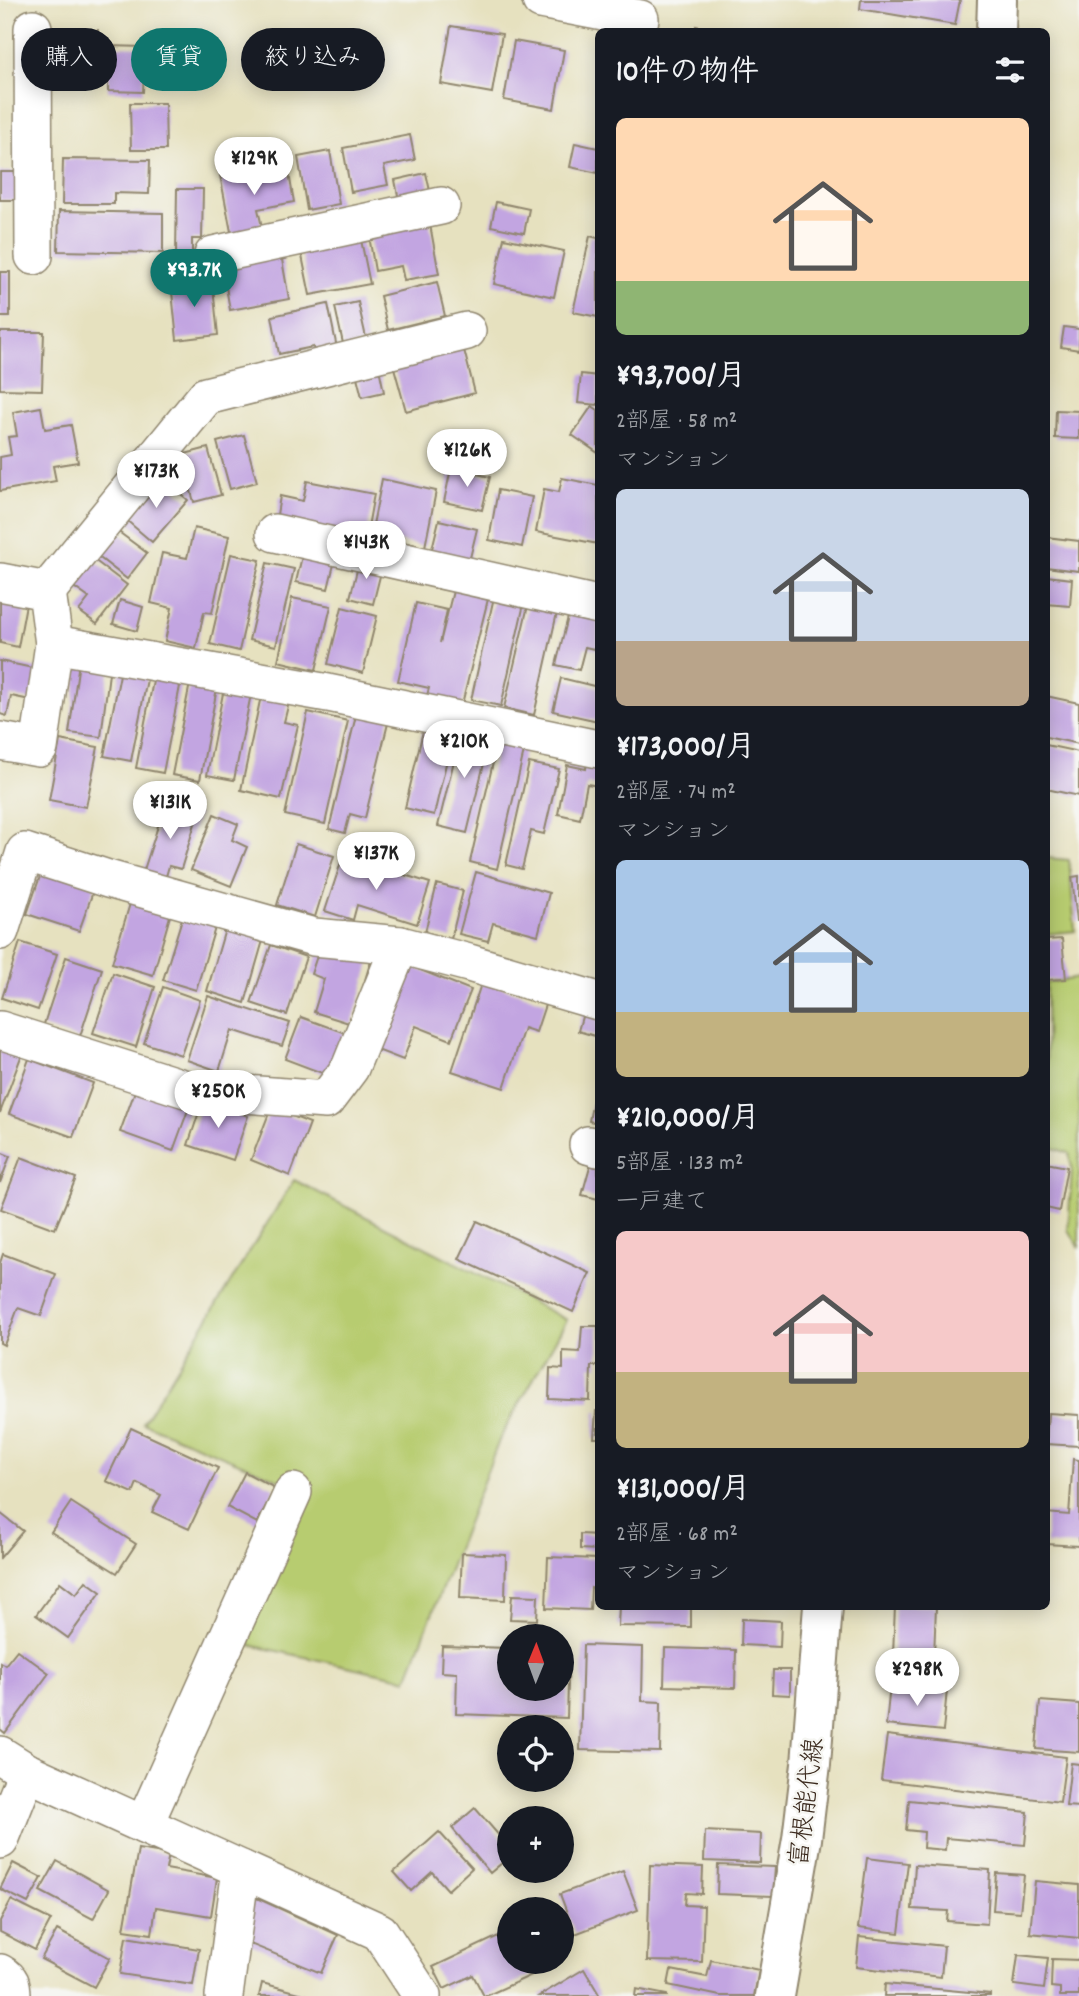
<!DOCTYPE html>
<html lang="ja">
<head>
<meta charset="utf-8">
<style>
	:root { --surface:#171b24; --page:#20242c; --text:#f1f3f6; --muted:#9ea1a6; --accent:#0f766e }
	body { margin:0; font-family:Dekko,"Klee One",sans-serif; background:var(--page); color:var(--text); height:100vh; display:flex; flex-direction:column; font-size:26px; white-space:nowrap }
	* { box-sizing:border-box; margin:0 }
	p { font-size:23px; color:var(--muted) }
	.icon { flex:none; width:38px; height:38px; fill:none; stroke:currentColor; stroke-width:2; stroke-linecap:round; stroke-linejoin:round }
	.map { position:relative; flex:1; overflow:hidden }
	.drawer { position:absolute; left:595px; top:28px; width:455px; height:1582px; display:flex; flex-direction:column; background:var(--surface); border-radius:10px; box-shadow:0 4px 18px #0003 }
	.drawer>* { flex:none }
	.guide { position:absolute; left:21px; top:28px; width:469px; height:63px; display:flex; gap:14px }
	.needle { width:46px; rotate:1deg }
	.tools { position:absolute; left:497px; top:1624px; display:grid; gap:14px }
	.tools a { display:grid; place-items:center; width:77px; height:77px; border-radius:50%; background:var(--surface); box-shadow:0 4px 18px #0003; font-size:35px }
	.price { position:absolute; translate:-50% -60px; padding:0 16px; border-radius:24px; background:#fff; color:#222; font-size:23px; line-height:46px; filter:drop-shadow(0 2px 4px #0008) }
	.price::after { content:''; position:absolute; left:50%; top:42px; width:21px; height:16px; margin-left:-10px; background:inherit; clip-path:polygon(0 0,100% 0,50% 100%) }
	.price.active { background:var(--accent); color:#fff }
	ul { padding:0; list-style:none }
	li { display:grid; align-content:center; gap:14px; height:371px; padding:0 21px }
	li span { display:grid; place-items:center; height:217px; border-radius:10px; color:#555 }
	li>.icon { margin-inline-start:auto }
	span .icon { width:126px; height:126px; fill:#fffc; stroke-width:1 }
	li b { font-size:30px }
	h2 { display:flex; justify-content:space-between; align-items:center; height:84px; padding:0 21px; font-size:30px }
	.pill { padding:0 24px; border-radius:32px; background:var(--surface); box-shadow:0 4px 18px #0003; font-size:24px; line-height:63px }
	.pill.active { background:var(--accent); color:#fff }
	.map>svg:first-child { display:block }
</style>
</head>
<body>
<div class="map">
<svg width="1079" height="1996" viewBox="0 0 1079 1996">
	<rect width="100%" height="100%" fill="#f6f6f2"/>
	<filter id="ink" filterUnits="userSpaceOnUse"><feTurbulence type="fractalNoise" baseFrequency=".0143" numOctaves="2"/><feDisplacementMap in="SourceGraphic" scale="14" xChannelSelector="R" yChannelSelector="G"/><feConvolveMatrix kernelMatrix="1 2 1 2 8 2 1 2 1" color-interpolation-filters="sRGB"/></filter>
	<filter id="wash" filterUnits="userSpaceOnUse"><feTurbulence type="fractalNoise" baseFrequency=".00686" numOctaves="4" result="noise"/><feDisplacementMap in="SourceGraphic" scale="28" xChannelSelector="R" yChannelSelector="G"/><feGaussianBlur stdDeviation="1.57" result="paint"/><feColorMatrix in="noise" values="0 0 0 0 0 0 0 0 0 0 0 0 0 0 0 0 0 1.4 0 .05"/><feComposite in="paint" operator="in"/></filter>
	<g filter="url(#wash)">
		<rect width="100%" height="100%" fill="#e6e1bf"/>
		<!-- green -->
		<g fill="#b7cc70" stroke="#797b47" stroke-width="2">
			<polygon points="1047,858 1069,860 1075,931 1047,934"/>
			<polygon points="1079,978 1079,1246 1068,1230 1072,1168 1069,1153 1047,1146 1046,983"/>
			<polygon points="294,1180 567,1320 500,1438 407,1679 235,1642 304,1490 143,1423"/>
		</g>
		<g id="blocks">
			<!-- building -->
			<g fill="#c2a5e1">
				<polygon points="861,0 960,0 955,25 860,9"/>
				<polygon points="451,26 502,34 492,93 441,84"/>
				<polygon points="696,26 715,30 715,32 695,32"/>
				<polygon points="54,30 98,30 97,79 54,79"/>
				<polygon points="514,41 564,50 554,109 504,100"/>
				<polygon points="108,46 145,47 143,92 108,91"/>
				<polygon points="130,103 165,103 166,150 131,150"/>
				<polygon points="410,135 415,160 384,166 388,185 351,192 343,148"/>
				<polygon points="575,143 598,148 598,173 570,167"/>
				<polygon points="330,151 339,204 307,210 298,157"/>
				<polygon points="63,159 150,160 149,194 114,193 114,204 62,204"/>
				<polygon points="287,162 294,202 258,209 264,236 233,242 220,175"/>
				<polygon points="0,172 19,172 18,200 0,200"/>
				<polygon points="426,173 432,200 400,206 395,180"/>
				<polygon points="177,189 203,189 202,239 192,239 192,255 176,254"/>
				<polygon points="496,202 529,209 524,233 491,226"/>
				<polygon points="59,211 163,213 163,253 58,251"/>
				<polygon points="429,219 439,274 404,280 401,266 375,271 368,230"/>
				<polygon points="360,235 370,284 310,295 300,246"/>
				<polygon points="590,236 598,238 598,317 573,312"/>
				<polygon points="504,238 564,251 554,297 494,284"/>
				<polygon points="281,254 289,299 230,310 222,264"/>
				<rect x="0" y="272" width="10" height="45"/>
				<polygon points="212,277 218,335 177,340 171,282"/>
				<polygon points="437,282 445,316 388,330 380,296"/>
				<polygon points="358,302 367,342 344,348 335,307"/>
				<polygon points="328,304 338,353 316,358 313,347 279,354 272,316"/>
				<polygon points="1064,327 1079,329 1079,350 1061,347"/>
				<polygon points="0,332 44,332 42,390 0,389"/>
				<polygon points="463,346 475,393 406,411 393,364"/>
				<polygon points="379,368 384,392 362,397 356,373"/>
				<polygon points="581,374 598,376 598,405 578,403"/>
				<polygon points="592,406 598,410 598,453 572,435"/>
				<polygon points="41,407 45,429 71,425 78,462 53,466 56,481 0,491 0,457 11,455 8,437 17,436 13,412"/>
				<polygon points="1056,410 1079,411 1079,439 1055,438"/>
				<polygon points="244,435 257,482 230,489 217,442"/>
				<polygon points="208,448 221,495 194,502 181,455"/>
				<polygon points="451,468 490,477 482,510 444,502"/>
				<polygon points="161,477 188,500 152,542 125,519"/>
				<polygon points="562,478 598,485 598,544 536,532 544,489 559,492"/>
				<polygon points="382,479 436,491 425,547 371,535"/>
				<polygon points="307,481 374,494 366,538 276,521 280,496 303,501"/>
				<polygon points="498,490 532,497 522,547 489,540"/>
				<polygon points="439,520 477,529 469,562 431,553"/>
				<polygon points="194,528 229,536 212,613 204,612 196,648 165,641 172,608 151,603 162,553 187,558"/>
				<polygon points="116,530 147,553 127,579 96,555"/>
				<polygon points="1046,537 1079,541 1079,571 1046,567"/>
				<polygon points="303,552 335,560 328,589 296,582"/>
				<polygon points="231,554 260,560 239,651 210,644"/>
				<polygon points="89,556 127,585 97,624 79,611 89,598 68,583"/>
				<polygon points="360,558 383,564 373,604 350,598"/>
				<polygon points="267,563 294,569 276,646 249,640"/>
				<polygon points="1046,576 1072,579 1070,606 1046,604"/>
				<polygon points="456,579 491,587 461,708 426,699 429,688 398,681 416,603 447,610 440,643"/>
				<polygon points="496,588 526,595 501,706 471,700"/>
				<polygon points="0,594 27,599 18,647 0,643"/>
				<polygon points="530,597 559,604 534,715 504,708"/>
				<polygon points="292,598 331,606 316,670 278,661"/>
				<polygon points="120,600 143,607 137,631 113,624"/>
				<polygon points="342,607 377,616 363,673 328,664"/>
				<polygon points="570,609 598,615 598,650 585,647 579,670 556,665"/>
				<polygon points="0,661 42,670 35,701 11,696 7,716 0,714"/>
				<polygon points="79,662 110,665 101,737 69,733"/>
				<polygon points="122,664 149,669 131,761 104,756"/>
				<polygon points="154,676 181,681 163,773 136,768"/>
				<polygon points="561,678 598,687 598,721 553,711"/>
				<polygon points="190,683 217,688 200,780 172,775"/>
				<polygon points="225,683 252,689 234,780 207,775"/>
				<polygon points="261,696 289,702 284,722 298,725 281,799 241,790"/>
				<polygon points="1046,696 1079,703 1079,744 1046,737"/>
				<polygon points="358,707 390,715 365,818 350,814 345,833 329,829"/>
				<polygon points="308,712 348,721 325,824 285,815"/>
				<polygon points="462,728 491,735 467,833 438,826"/>
				<polygon points="423,731 452,738 434,815 405,808"/>
				<polygon points="60,740 98,747 86,807 49,800"/>
				<polygon points="498,741 525,747 497,869 470,862"/>
				<polygon points="1046,745 1079,752 1079,796 1046,789"/>
				<polygon points="588,757 598,759 598,786 587,784 580,819 558,814 567,765 586,769"/>
				<polygon points="529,763 559,769 544,834 531,831 522,869 506,865"/>
				<polygon points="165,804 198,814 181,869 169,866 165,880 143,873"/>
				<polygon points="214,814 238,824 232,840 247,847 231,886 191,870"/>
				<polygon points="296,844 334,856 315,917 277,905"/>
				<polygon points="343,856 430,883 417,924 357,905 353,920 325,911"/>
				<polygon points="43,868 95,886 79,931 27,914"/>
				<polygon points="476,872 549,893 538,935 493,923 488,941 459,934"/>
				<polygon points="1079,876 1079,921 1077,921 1072,877"/>
				<polygon points="437,884 463,891 451,939 425,932"/>
				<polygon points="132,897 172,909 153,975 112,963"/>
				<polygon points="185,909 218,918 196,990 163,980"/>
				<polygon points="228,919 266,930 245,1003 207,991"/>
				<polygon points="1062,939 1066,979 1046,980 1046,940"/>
				<polygon points="20,942 57,954 38,1010 2,998"/>
				<polygon points="321,944 371,960 352,1024 314,1012 324,979 311,974"/>
				<polygon points="271,945 306,957 287,1015 251,1003"/>
				<polygon points="66,957 102,969 79,1039 43,1027"/>
				<polygon points="405,964 471,990 451,1040 416,1026 403,1060 372,1048"/>
				<polygon points="113,973 155,987 136,1047 93,1033"/>
				<polygon points="482,981 546,1002 536,1032 524,1028 504,1088 452,1071"/>
				<polygon points="163,987 200,1000 181,1055 144,1043"/>
				<polygon points="208,996 290,1023 282,1046 232,1030 219,1071 187,1060"/>
				<polygon points="585,1006 598,1010 598,1037 578,1031"/>
				<polygon points="301,1017 345,1033 330,1076 285,1059"/>
				<polygon points="0,1046 22,1054 0,1113"/>
				<polygon points="29,1059 93,1083 73,1137 9,1114"/>
				<polygon points="139,1080 192,1099 173,1151 120,1132"/>
				<polygon points="597,1081 598,1081 598,1123 589,1121"/>
				<polygon points="203,1100 248,1116 233,1160 188,1145"/>
				<polygon points="271,1108 310,1123 290,1176 251,1160"/>
				<polygon points="0,1152 10,1156 0,1183"/>
				<polygon points="21,1157 76,1178 55,1229 1,1209"/>
				<polygon points="592,1159 598,1161 598,1199 582,1195"/>
				<polygon points="1046,1163 1067,1167 1059,1211 1046,1208"/>
				<polygon points="477,1221 590,1273 573,1312 459,1259"/>
				<polygon points="3,1254 56,1274 41,1316 18,1308 4,1345 0,1343 0,1263"/>
				<polygon points="582,1326 598,1326 598,1366 591,1366 590,1401 549,1399 550,1368 563,1369 563,1351 580,1352"/>
				<polygon points="596,1411 598,1411 598,1438 594,1438"/>
				<polygon points="1048,1413 1079,1415 1079,1446 1046,1444"/>
				<polygon points="131,1428 218,1468 189,1529 152,1512 161,1495 137,1483 133,1493 106,1481"/>
				<polygon points="1073,1459 1079,1460 1079,1546 1046,1544 1046,1513 1069,1515"/>
				<polygon points="245,1472 275,1488 257,1523 227,1507"/>
				<polygon points="71,1502 136,1544 117,1573 51,1532"/>
				<polygon points="0,1513 23,1531 0,1558"/>
				<polygon points="580,1534 598,1535 598,1550 580,1549"/>
				<polygon points="462,1553 506,1555 505,1600 460,1598"/>
				<polygon points="548,1557 598,1559 598,1589 591,1588 590,1610 546,1608"/>
				<polygon points="86,1581 101,1592 68,1638 36,1615 60,1582 76,1594"/>
				<polygon points="512,1595 538,1596 537,1620 510,1619"/>
				<polygon points="619,1606 691,1606 691,1627 618,1626"/>
				<polygon points="895,1606 936,1606 933,1681 892,1679"/>
				<polygon points="742,1619 781,1621 780,1647 741,1645"/>
				<polygon points="583,1645 643,1647 642,1701 661,1702 660,1752 580,1750"/>
				<polygon points="442,1646 509,1648 509,1689 562,1689 562,1650 569,1650 567,1718 456,1714 457,1673 441,1672"/>
				<polygon points="665,1648 736,1650 735,1688 664,1686"/>
				<polygon points="17,1650 49,1673 5,1733 0,1729 0,1662 5,1665"/>
				<polygon points="773,1670 790,1670 790,1695 772,1694"/>
				<polygon points="890,1685 947,1690 943,1731 886,1725"/>
				<polygon points="1040,1701 1079,1704 1079,1752 1036,1749"/>
				<polygon points="887,1735 1066,1757 1060,1802 881,1780"/>
				<polygon points="1071,1763 1079,1764 1079,1807 1066,1806"/>
				<polygon points="909,1800 1028,1812 1025,1845 946,1838 945,1850 923,1848 924,1832 906,1830"/>
				<polygon points="475,1808 509,1847 509,1857 490,1873 452,1828"/>
				<polygon points="705,1831 761,1834 760,1863 704,1861"/>
				<polygon points="439,1832 472,1868 448,1890 432,1872 411,1891 394,1872"/>
				<polygon points="138,1849 169,1854 166,1869 217,1878 211,1916 156,1907 152,1934 124,1930"/>
				<polygon points="867,1858 908,1863 899,1933 858,1928"/>
				<polygon points="57,1861 109,1890 93,1919 40,1891"/>
				<polygon points="13,1863 42,1878 28,1903 0,1889"/>
				<polygon points="650,1865 703,1867 702,1894 686,1893 685,1905 704,1906 702,1962 647,1961"/>
				<polygon points="718,1865 775,1867 773,1896 717,1894"/>
				<polygon points="915,1865 990,1870 987,1924 947,1921 948,1911 912,1909"/>
				<polygon points="623,1871 638,1910 575,1934 560,1894"/>
				<polygon points="996,1873 1024,1875 1020,1912 993,1910"/>
				<polygon points="1035,1881 1079,1885 1079,1938 1030,1933"/>
				<polygon points="250,1895 338,1935 321,1973 243,1941"/>
				<polygon points="11,1900 51,1920 35,1950 0,1932 0,1921"/>
				<polygon points="57,1930 110,1958 94,1987 41,1959"/>
				<polygon points="509,1931 509,1962 560,1962 486,1996 484,1996 473,1975 444,1989 433,1967"/>
				<polygon points="126,1937 199,1949 193,1985 120,1974"/>
				<polygon points="859,1937 944,1946 941,1977 856,1967"/>
				<polygon points="1018,1955 1048,1958 1044,1989 1014,1985"/>
				<polygon points="1052,1959 1079,1960 1079,1996 1060,1996 1060,1988 1051,1987"/>
				<polygon points="711,1960 759,1970 754,1996 720,1996 668,1985 671,1970 707,1977"/>
				<polygon points="584,1969 600,1996 539,1996"/>
				<polygon points="262,1983 307,1995 307,1996 259,1996"/>
				<polygon points="885,1984 990,1994 990,1996 884,1996"/>
				<polygon points="636,1989 667,1995 667,1996 635,1996"/>
			</g>
		</g>
	</g>
	<g filter="url(#ink)">
		<use href="#blocks" fill-opacity="0" stroke="#90866e" stroke-width="2"/>
		<g fill="none" stroke-linecap="round" stroke-linejoin="round">
			<!-- minor casing -->
			<g stroke="#90866e" stroke-width="40">
				<g id="minor">
					<polyline points="541,0 640,19"/>
					<polyline points="33,28 34,256"/>
					<polyline points="213,255 441,206"/>
					<polyline points="275,533 598,605"/>
					<polyline points="0,582 47,591 54,644 39,748 0,741"/>
					<polyline points="47,591 206,396 467,331"/>
					<polyline points="54,644 328,693 598,749"/>
					<polyline points="0,931 25,852 108,879 314,937 400,945 469,963 598,1001"/>
					<polyline points="0,1030 189,1090 326,1100 350,1068 400,945"/>
					<polyline points="588,1145 598,1148"/>
					<polyline points="0,1755 27,1772 380,1932 422,1996"/>
					<polyline points="144,1825 293,1492"/>
					<polyline points="0,1840 27,1772"/>
					<path d="M0 1973C11 1979 12 1984 12 1996"/>
					<polyline points="224,1996 241,1869"/>
				</g>
			</g>
			<!-- secondary casing -->
			<g stroke="#90866e" stroke-width="42">
				<g id="secondary">
					<polyline points="996,32 997,0"/>
					<polyline points="775,1996 802,1839 811,1764 823,1606"/>
				</g>
			</g>
			<!-- minor -->
			<use href="#minor" stroke="#fff" stroke-width="37"/>
			<!-- secondary -->
			<use href="#secondary" stroke="#fff" stroke-width="38"/>
		</g>
	</g>
	<g text-anchor="middle" stroke-width="5" stroke-linejoin="round" paint-order="stroke">
		<!-- street labels -->
		<g font-size="26" fill="#3b2a1e" stroke="#f6f6f2">
			<text transform="translate(805 1802) rotate(-83)" y="9">富根能代線</text>
		</g>
	</g>
</svg>
<div class="tools">
<a><svg class="needle" viewBox="-14 -14 28 28"><path d="M0-13l5 13h-10z" fill="#e53935"/><path d="M0 13l5-13h-10z" fill="#9ea1a6"/></svg></a>
<a><svg class="icon" aria-label="locate" viewBox="0 0 24 24"><circle cx="12" cy="12" r="6"/><path d="M12 2v4M12 18v4M2 12h4M18 12h4"/></svg></a>
<a>+</a>
<a>−</a>
</div>
<b class="price" style="left:254px;top:197px">¥129K</b>
<b class="price active" style="left:194px;top:309px">¥93.7K</b>
<b class="price" style="left:467px;top:489px">¥126K</b>
<b class="price" style="left:156px;top:510px">¥173K</b>
<b class="price" style="left:366px;top:581px">¥143K</b>
<b class="price" style="left:464px;top:780px">¥210K</b>
<b class="price" style="left:170px;top:841px">¥131K</b>
<b class="price" style="left:376px;top:892px">¥137K</b>
<b class="price" style="left:218px;top:1130px">¥250K</b>
<b class="price" style="left:917px;top:1708px">¥298K</b>
<div class="guide">
<a class="pill">購入</a>
<a class="pill active">賃貸</a>
<a class="pill">絞り込み</a>
</div>
<section class="drawer">
<h2>10件の物件<svg class="icon" aria-label="filters" viewBox="0 0 24 24"><path d="M4 7h16M4 17h16"/><circle cx="9" cy="7" r="2"/><circle cx="15" cy="17" r="2"/></svg></h2>
<ul>
<li><span style="background:linear-gradient(#ffd9b3 75%,#8fb573 0)"><svg class="icon" aria-label="home" viewBox="0 0 24 24"><path d="M3 11l9-7 9 7M6 9v11h12V9"/></svg></span><div><b>¥93,700/月</b><p>2部屋 · 58 m²</p><p>マンション</p></div></li>
<li><span style="background:linear-gradient(#c9d6e8 70%,#b9a48a 0)"><svg class="icon" aria-label="home" viewBox="0 0 24 24"><path d="M3 11l9-7 9 7M6 9v11h12V9"/></svg></span><div><b>¥173,000/月</b><p>2部屋 · 74 m²</p><p>マンション</p></div></li>
<li><span style="background:linear-gradient(#a9c7e8 70%,#c2b280 0)"><svg class="icon" aria-label="home" viewBox="0 0 24 24"><path d="M3 11l9-7 9 7M6 9v11h12V9"/></svg></span><div><b>¥210,000/月</b><p>5部屋 · 133 m²</p><p>一戸建て</p></div></li>
<li><span style="background:linear-gradient(#f6c9c9 65%,#c2b280 0)"><svg class="icon" aria-label="home" viewBox="0 0 24 24"><path d="M3 11l9-7 9 7M6 9v11h12V9"/></svg></span><div><b>¥131,000/月</b><p>2部屋 · 68 m²</p><p>マンション</p></div></li>
</ul>
</section>
</div>
</body>
</html>
